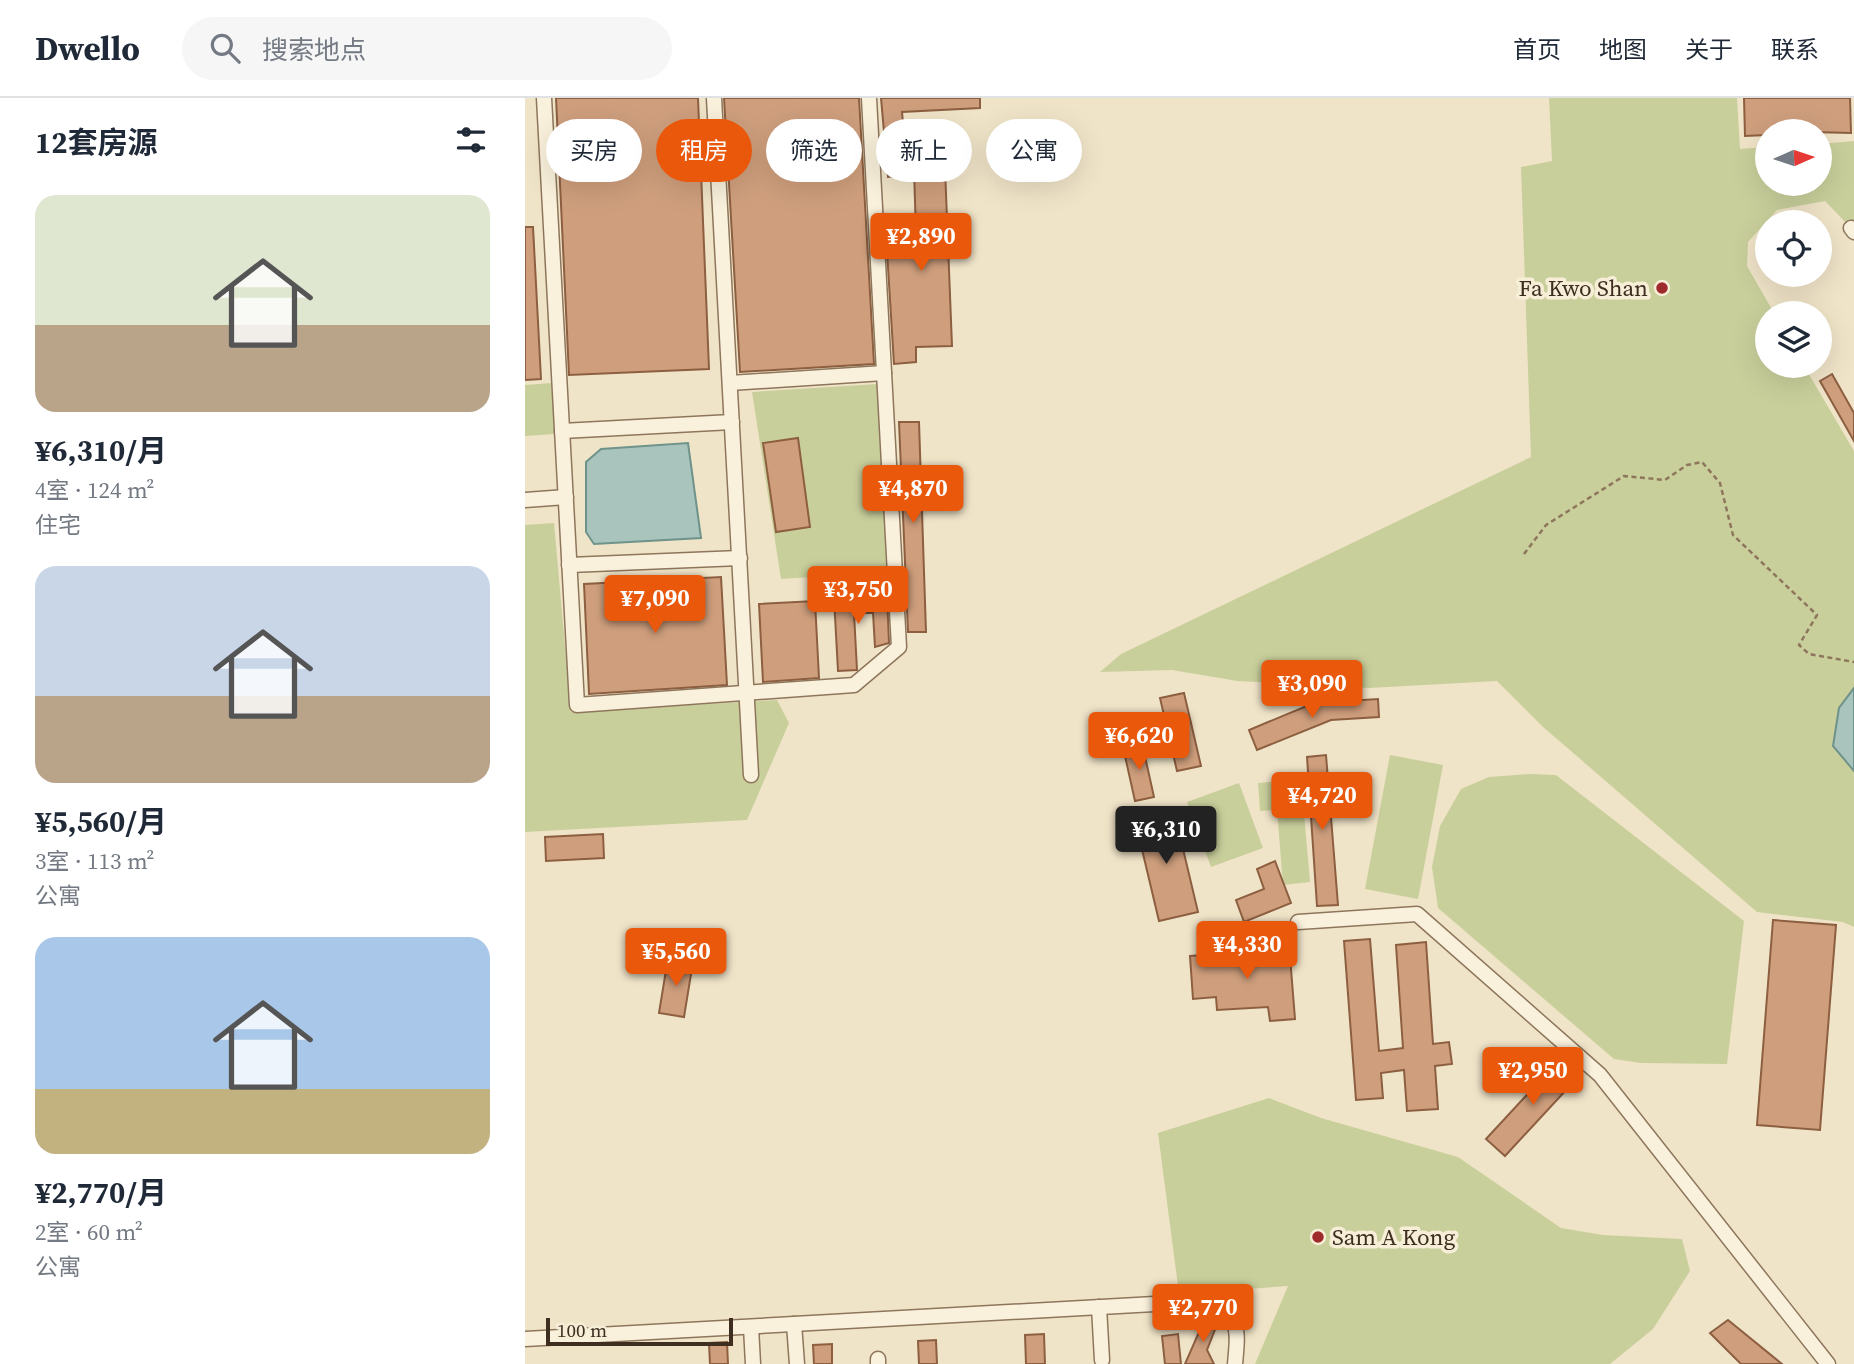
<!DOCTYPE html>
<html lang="zh">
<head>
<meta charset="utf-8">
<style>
	:root { --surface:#fff; --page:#f6f6f7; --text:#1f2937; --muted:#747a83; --line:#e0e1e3; --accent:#ea580c }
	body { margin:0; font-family:"Source Serif 4","Noto Sans SC",serif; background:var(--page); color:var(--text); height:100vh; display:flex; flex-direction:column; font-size:26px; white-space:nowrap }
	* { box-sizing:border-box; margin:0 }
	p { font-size:23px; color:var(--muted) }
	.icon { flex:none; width:38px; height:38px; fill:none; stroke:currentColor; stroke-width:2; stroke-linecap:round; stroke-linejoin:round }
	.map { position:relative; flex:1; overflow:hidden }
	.panel { display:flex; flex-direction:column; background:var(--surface); width:525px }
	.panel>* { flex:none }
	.banner { position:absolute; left:21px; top:21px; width:665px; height:63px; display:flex; gap:14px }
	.needle { width:46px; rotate:87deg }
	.controls { position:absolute; left:1230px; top:21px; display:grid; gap:14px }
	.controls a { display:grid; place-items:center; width:77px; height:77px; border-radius:50%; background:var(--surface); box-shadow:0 7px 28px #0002; font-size:35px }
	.scale { position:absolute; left:21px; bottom:18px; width:187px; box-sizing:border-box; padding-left:7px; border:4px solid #3d2e20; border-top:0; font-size:19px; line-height:24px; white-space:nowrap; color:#3d2e20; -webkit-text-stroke:5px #f7eed8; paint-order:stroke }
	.price { position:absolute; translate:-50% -60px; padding:0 16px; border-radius:7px; background:var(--accent); color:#fff; font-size:23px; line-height:46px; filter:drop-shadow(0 2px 4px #0008) }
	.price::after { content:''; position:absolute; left:50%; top:42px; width:21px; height:16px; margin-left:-10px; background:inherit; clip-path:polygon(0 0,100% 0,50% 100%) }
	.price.on { background:#222; color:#fff }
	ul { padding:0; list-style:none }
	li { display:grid; align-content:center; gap:14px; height:371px; padding:0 35px }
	li span { display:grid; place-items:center; height:217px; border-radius:21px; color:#555 }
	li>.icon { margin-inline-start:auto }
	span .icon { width:126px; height:126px; fill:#fffc; stroke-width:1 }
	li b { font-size:30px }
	h2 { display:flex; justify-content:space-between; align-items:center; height:84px; padding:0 35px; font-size:30px }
	.pill { padding:0 24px; border-radius:32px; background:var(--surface); box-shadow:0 7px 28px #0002; font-size:24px; line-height:63px }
	.pill.on { background:var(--accent); color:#fff }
	header { display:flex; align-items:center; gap:42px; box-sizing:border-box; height:98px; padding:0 35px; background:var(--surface); border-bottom:2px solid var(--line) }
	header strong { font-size:33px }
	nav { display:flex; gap:38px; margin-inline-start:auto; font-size:24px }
	.search { width:490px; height:63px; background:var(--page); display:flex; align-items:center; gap:18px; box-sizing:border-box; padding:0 24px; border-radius:38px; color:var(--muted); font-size:26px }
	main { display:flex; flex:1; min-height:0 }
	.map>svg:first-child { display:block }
</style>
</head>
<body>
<header>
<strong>Dwello</strong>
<div class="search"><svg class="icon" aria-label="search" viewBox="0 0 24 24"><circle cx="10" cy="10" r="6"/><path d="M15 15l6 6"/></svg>搜索地点</div>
<nav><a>首页</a><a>地图</a><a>关于</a><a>联系</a></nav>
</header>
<main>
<section class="panel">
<h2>12套房源<svg class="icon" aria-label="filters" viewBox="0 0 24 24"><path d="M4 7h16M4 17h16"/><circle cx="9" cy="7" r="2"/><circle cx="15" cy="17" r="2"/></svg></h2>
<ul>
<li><span style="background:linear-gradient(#dfe7d0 60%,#b9a48a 0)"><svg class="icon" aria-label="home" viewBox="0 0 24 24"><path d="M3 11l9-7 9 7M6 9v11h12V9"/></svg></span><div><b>¥6,310/月</b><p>4室 · 124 m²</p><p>住宅</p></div></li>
<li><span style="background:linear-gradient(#c9d6e8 60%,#b9a48a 0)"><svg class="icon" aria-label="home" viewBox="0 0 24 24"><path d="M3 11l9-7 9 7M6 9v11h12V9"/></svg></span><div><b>¥5,560/月</b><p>3室 · 113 m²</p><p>公寓</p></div></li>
<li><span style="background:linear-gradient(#a9c7e8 70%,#c2b280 0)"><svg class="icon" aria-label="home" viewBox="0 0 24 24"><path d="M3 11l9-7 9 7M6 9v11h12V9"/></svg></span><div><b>¥2,770/月</b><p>2室 · 60 m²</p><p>公寓</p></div></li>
</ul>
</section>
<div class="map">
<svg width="1329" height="1266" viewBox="0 0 1329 1266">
	<rect width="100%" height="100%" fill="#f0e4c8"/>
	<!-- green -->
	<g fill="#c9cf9b">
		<polygon points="1024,0 1212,0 1215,51 1242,49 1242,86 1295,86 1295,46 1329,43 1329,128 1326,130 1300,103 1252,112 1223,144 1222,168 1249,215 1242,215 1242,268 1279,268 1329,353 1329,829 1318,824 1232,814 1017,628 972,583 844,590 712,583 647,572 575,574 596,556 1006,359 996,69 1027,63"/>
		<polygon points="26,285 30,336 0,338 0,287"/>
		<polygon points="352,286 364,474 256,481 227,294"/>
		<polygon points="29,425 46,614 252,602 264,625 222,722 0,734 0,427"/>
		<polygon points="865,657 918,667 893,801 840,791"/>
		<polygon points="1005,676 1031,677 1219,823 1202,966 1116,965 1089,961 913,810 907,769 915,728 936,691 964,679"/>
		<polygon points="776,681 785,784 758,787 752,712 735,713 733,685"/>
		<polygon points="714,685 738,750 686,769 662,704"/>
		<polygon points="744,1000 796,1020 933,1059 1036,1130 1078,1137 1157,1141 1165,1173 1128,1231 1085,1266 730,1266 763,1188 654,1196 633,1035"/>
	</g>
	<!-- water -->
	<g fill="#a9c4bc" stroke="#6f938a" stroke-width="2">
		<polygon points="163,345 176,440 69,446 61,434 61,364 76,351"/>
		<polygon points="1329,590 1329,673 1308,648 1314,610"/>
	</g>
	<!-- building -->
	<g fill="#cf9f7d" stroke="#8d5f41" stroke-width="2">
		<polygon points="31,0 173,0 184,271 44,277"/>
		<polygon points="199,0 334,0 349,266 215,274"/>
		<polygon points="356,0 455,0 455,10 377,14 383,77 363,79"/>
		<polygon points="1219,0 1325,0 1326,35 1242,33 1242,37 1220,38"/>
		<polygon points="420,70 427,248 391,249 391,264 369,266 361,137 391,136 389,71"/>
		<polygon points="0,129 8,129 16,281 0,282"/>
		<polygon points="1307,276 1329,315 1329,343 1295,283"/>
		<polygon points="374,324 394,324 401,534 383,534"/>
		<polygon points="273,340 285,429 251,434 238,345"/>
		<polygon points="196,479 202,587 64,596 59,486"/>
		<polygon points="362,498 364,545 350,549 348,515 329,515 332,572 313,573 309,500"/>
		<polygon points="290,503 294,580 238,584 234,506"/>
		<polygon points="659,595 676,668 652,673 635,600"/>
		<polygon points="853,601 854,619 806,622 732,652 724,632 789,605"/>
		<polygon points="617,645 629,699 610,703 598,649"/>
		<polygon points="801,657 813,807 792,808 782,659"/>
		<polygon points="649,713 673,814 634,823 610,722"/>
		<polygon points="78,736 79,760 21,763 20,739"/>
		<polygon points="750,763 766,805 719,824 711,802 739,791 732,771"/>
		<polygon points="1248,822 1311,827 1295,1032 1232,1027"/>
		<polygon points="845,841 854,953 878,950 871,847 901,844 908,946 924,944 927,966 910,968 913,1011 882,1013 879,972 856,975 858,1000 831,1002 819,843"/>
		<polygon points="764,846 770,921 745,923 743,909 692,912 691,899 668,901 665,858 738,853 738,849"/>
		<polygon points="143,860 168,864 159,919 134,915"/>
		<polygon points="1036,960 1055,977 980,1058 961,1041"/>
		<polygon points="681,1218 693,1224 682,1252 689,1266 660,1266"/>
		<polygon points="1203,1222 1257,1266 1216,1266 1185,1235"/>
		<polygon points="519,1236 520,1266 501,1266 500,1237"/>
		<polygon points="653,1236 656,1266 640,1266 637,1238"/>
		<polygon points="411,1242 412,1266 394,1266 393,1243"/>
		<polygon points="202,1244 203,1266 185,1266 184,1245"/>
		<polygon points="307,1246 307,1266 289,1266 288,1247"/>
	</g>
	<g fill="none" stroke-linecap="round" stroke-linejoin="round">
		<!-- minor casing -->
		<g stroke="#8d765c" stroke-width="17">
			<g id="minor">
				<polyline points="19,0 52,607 329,587 374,549 344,0"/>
				<polyline points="189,0 226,677"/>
				<polyline points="1326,130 1329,134"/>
				<polyline points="205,285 359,275"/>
				<polyline points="37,333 207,324"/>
				<polyline points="0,402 41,399"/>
				<polyline points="44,467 215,460"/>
				<polyline points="773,824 892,816 1075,977 1303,1266"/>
				<polyline points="574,1209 577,1262"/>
				<polyline points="269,1226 272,1266"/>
				<polyline points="226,1229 228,1266"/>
				<path d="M0 1241 683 1203C716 1218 713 1233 710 1266"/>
				<polyline points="353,1261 353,1266"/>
			</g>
		</g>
		<!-- path -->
		<polyline stroke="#8d765c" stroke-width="2.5" stroke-dasharray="5 3.5" stroke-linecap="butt" points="999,456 1021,427 1099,378 1140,382 1162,367 1177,364 1195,385 1208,437 1292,517 1274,547 1284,556 1329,564"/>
		<!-- minor -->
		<use href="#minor" stroke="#faf1dc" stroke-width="14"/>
	</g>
	<!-- markers -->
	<g fill="#9e2a2b" stroke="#f7eed8" stroke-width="2.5">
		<circle cx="1137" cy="190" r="7"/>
		<circle cx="793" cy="1139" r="7"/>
	</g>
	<g text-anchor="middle" stroke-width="7" stroke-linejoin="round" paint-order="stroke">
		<!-- poi labels -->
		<g font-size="23" fill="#3d2e20" stroke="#f7eed8" text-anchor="end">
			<text x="1123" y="198">Fa Kwo Shan</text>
			<text x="807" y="1147" text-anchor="start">Sam A Kong</text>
		</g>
	</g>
</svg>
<div class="controls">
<a><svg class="needle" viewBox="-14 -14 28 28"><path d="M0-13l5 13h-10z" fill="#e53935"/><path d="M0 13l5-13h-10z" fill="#747a83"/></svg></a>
<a><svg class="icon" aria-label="locate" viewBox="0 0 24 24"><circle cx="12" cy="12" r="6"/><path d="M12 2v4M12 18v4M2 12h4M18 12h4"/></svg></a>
<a><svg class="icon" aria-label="layers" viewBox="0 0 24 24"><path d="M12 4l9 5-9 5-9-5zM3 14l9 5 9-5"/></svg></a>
</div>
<div class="scale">100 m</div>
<b class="price" style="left:396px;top:175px">¥2,890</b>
<b class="price" style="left:388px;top:427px">¥4,870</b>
<b class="price" style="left:333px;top:528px">¥3,750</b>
<b class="price" style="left:130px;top:537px">¥7,090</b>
<b class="price" style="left:787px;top:622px">¥3,090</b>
<b class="price" style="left:614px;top:674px">¥6,620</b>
<b class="price" style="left:797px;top:734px">¥4,720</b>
<b class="price on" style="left:641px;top:768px">¥6,310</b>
<b class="price" style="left:722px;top:883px">¥4,330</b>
<b class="price" style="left:151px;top:890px">¥5,560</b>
<b class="price" style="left:1008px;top:1009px">¥2,950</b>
<b class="price" style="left:678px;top:1246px">¥2,770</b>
<div class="banner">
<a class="pill">买房</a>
<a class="pill on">租房</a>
<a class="pill">筛选</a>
<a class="pill">新上</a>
<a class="pill">公寓</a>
</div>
</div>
</main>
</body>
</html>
